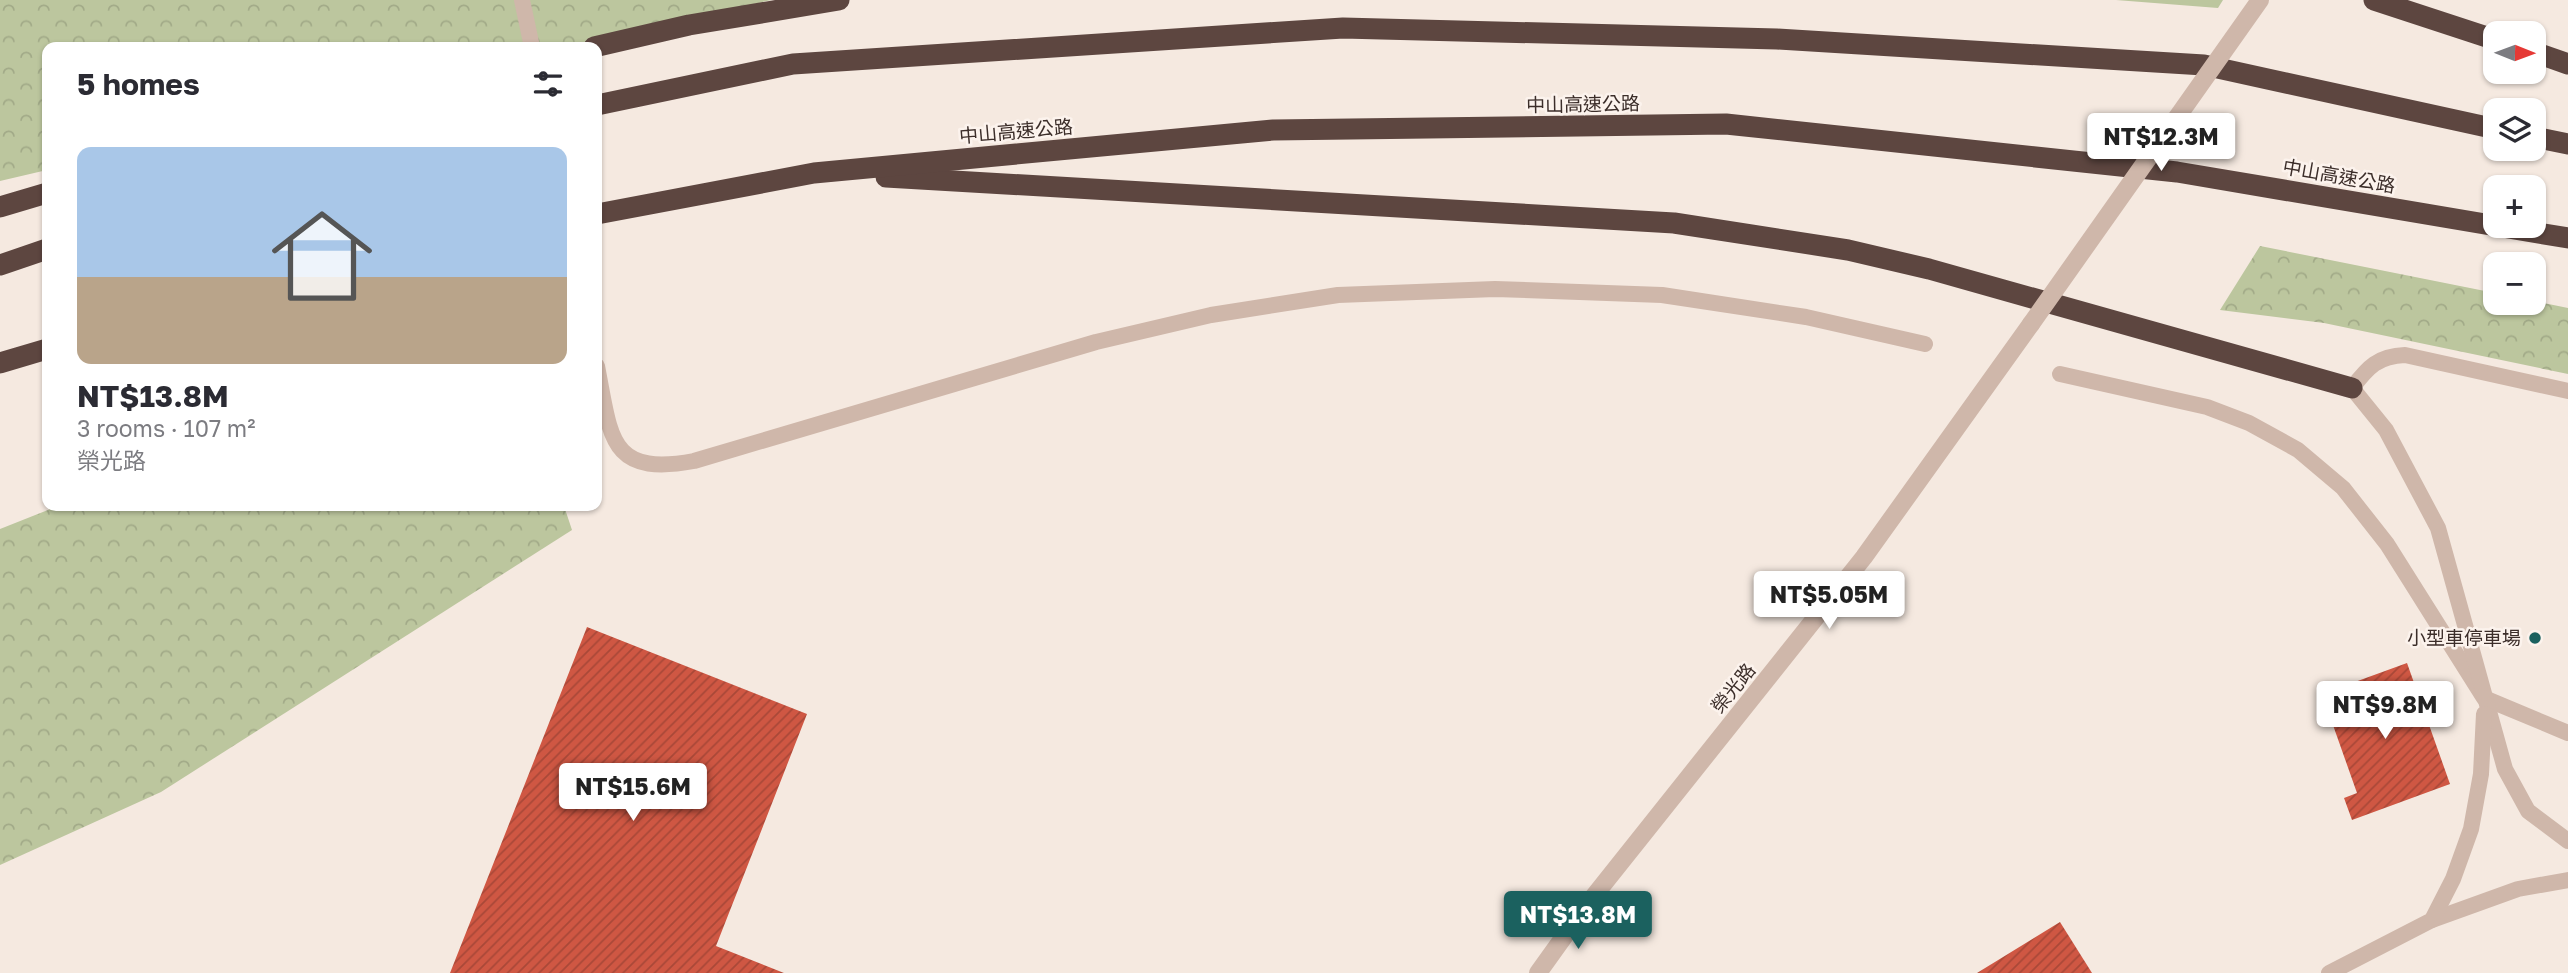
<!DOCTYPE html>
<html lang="en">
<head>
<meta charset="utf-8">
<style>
	:root { --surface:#fff; --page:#f7f7f7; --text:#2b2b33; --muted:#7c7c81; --line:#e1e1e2; --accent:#1b615f }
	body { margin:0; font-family:"Golos Text","Noto Sans TC",sans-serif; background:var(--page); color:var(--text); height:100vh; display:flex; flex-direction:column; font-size:26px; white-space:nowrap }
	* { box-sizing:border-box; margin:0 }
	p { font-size:23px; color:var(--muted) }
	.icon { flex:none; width:38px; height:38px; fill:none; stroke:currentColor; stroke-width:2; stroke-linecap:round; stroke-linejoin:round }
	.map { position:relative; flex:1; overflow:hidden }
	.panel { position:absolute; left:42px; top:42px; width:560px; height:469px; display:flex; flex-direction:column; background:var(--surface); border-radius:14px; box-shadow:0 2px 5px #0004 }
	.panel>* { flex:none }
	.needle { width:46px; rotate:91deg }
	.tools { position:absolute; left:2483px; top:21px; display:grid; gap:14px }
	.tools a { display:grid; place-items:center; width:63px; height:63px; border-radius:14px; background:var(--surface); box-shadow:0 2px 5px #0004; font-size:35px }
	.price { position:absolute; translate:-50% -60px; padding:0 16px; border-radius:7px; background:#fff; color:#222; font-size:23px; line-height:46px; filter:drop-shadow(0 2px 4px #0008) }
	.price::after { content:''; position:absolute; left:50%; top:42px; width:21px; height:16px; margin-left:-10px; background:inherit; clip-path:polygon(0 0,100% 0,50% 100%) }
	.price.active { background:var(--accent); color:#fff }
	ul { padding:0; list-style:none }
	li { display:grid; align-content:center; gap:14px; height:371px; padding:0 35px }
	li+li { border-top:2px solid var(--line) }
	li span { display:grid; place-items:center; height:217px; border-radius:14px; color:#555 }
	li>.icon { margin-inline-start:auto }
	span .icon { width:126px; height:126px; fill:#fffc; stroke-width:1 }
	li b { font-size:30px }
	h2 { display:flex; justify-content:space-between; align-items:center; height:84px; padding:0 35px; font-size:30px }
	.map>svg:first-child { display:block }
</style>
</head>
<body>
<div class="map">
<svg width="2568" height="973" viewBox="0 0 2568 973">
	<defs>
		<pattern id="forest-crowns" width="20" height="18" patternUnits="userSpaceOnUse" patternTransform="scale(1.75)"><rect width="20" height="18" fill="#bcc69e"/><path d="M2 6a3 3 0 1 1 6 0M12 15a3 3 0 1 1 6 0" fill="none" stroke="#a2aa88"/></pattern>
		<pattern id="building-hatch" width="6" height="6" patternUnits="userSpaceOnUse" patternTransform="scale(1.75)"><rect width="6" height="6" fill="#cf5743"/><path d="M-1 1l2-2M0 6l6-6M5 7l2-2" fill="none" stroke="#a94838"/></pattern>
	</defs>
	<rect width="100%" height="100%" fill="#f5e9e0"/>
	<!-- green -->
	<polygon fill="#bcc69e" points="2116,0 2223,0 2218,8"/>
	<!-- forest -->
	<g fill="url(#forest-crowns)">
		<polygon points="0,0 771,0 569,47 47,47 47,170 0,181"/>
		<polygon points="2260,246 2495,293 2496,303 2534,301 2568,308 2568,374 2324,323 2220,310"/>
		<polygon points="58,506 564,506 572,530 161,792 0,865 0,529"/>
	</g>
	<!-- building -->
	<g fill="url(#building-hatch)">
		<polygon points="587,627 807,714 716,946 784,973 450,973"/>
		<polygon points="2407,663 2450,784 2352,820 2344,798 2357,793 2322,694"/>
		<polygon points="2060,922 2092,973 1977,973"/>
	</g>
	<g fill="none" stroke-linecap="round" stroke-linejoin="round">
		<!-- service -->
		<g stroke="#cfb7aa" stroke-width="16">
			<polyline points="522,0 532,47"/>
			<path d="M597 366C611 436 608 477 694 461L1096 342 1211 315 1338 295 1495 289 1662 295 1806 317 1925 344"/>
			<polyline points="2060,374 2207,407 2249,423 2298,450 2343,488 2387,544 2484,698 2568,733"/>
			<path d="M2568 391 2405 355C2378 356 2368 367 2352 388L2386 430 2438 528 2505 769 2528 811 2568 841"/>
			<polyline points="2432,920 2518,889 2568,880"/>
			<polyline points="2329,973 2432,920 2453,879 2471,829 2481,774 2484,714"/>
		</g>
		<!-- tertiary -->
		<polyline stroke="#cfb7aa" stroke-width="18" points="1538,973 1586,906 1864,557 2031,324"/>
		<!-- motorway -->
		<g stroke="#5d4640" stroke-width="21">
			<polyline points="2374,0 2496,40"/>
			<polyline points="594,47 689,25 839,0"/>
			<polyline points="2534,52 2568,64"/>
			<polyline points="597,105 793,64 1343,28 1777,39 2204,65 2496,129"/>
			<polyline points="2534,137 2568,144"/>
			<polyline points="886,177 1674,223 1848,250 1929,269 2352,388"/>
			<polyline points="0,207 47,193"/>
			<polyline points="597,214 814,173 1273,130 1726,124 2177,172 2568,238"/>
			<polyline points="0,265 47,249"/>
			<polyline points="0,363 47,349"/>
		</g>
		<!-- tertiary-bridge -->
		<polyline stroke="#cfb7aa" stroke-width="18" points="2031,324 2260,0"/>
	</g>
	<!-- markers -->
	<circle fill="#1b615f" stroke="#fcf3ed" stroke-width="2.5" cx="2535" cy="638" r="7"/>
	<g text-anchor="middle" stroke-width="5" stroke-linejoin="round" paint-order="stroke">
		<!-- street labels -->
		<g font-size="19" fill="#3c2e2a" stroke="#fcf3ed">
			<text transform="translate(1583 104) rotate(-1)" y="7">中山高速公路</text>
			<text transform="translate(1016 131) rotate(-5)" y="7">中山高速公路</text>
			<text transform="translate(2339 176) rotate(10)" y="7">中山高速公路</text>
			<text transform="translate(1733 688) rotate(-51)" y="7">榮光路</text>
		</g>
		<!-- poi labels -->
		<g font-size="19" fill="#3c2e2a" stroke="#fcf3ed" text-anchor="end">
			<text x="2521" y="645">小型車停車場</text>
		</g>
	</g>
</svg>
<div class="tools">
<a><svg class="needle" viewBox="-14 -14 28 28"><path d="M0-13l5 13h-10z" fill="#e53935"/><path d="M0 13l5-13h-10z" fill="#7c7c81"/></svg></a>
<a><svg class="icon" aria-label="layers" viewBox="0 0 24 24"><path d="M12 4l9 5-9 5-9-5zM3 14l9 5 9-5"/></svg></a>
<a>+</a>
<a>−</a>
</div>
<b class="price" style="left:2161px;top:173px">NT$12.3M</b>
<b class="price" style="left:1829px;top:631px">NT$5.05M</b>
<b class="price" style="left:2385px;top:741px">NT$9.8M</b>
<b class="price" style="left:633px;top:823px">NT$15.6M</b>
<b class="price active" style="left:1578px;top:951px">NT$13.8M</b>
<section class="panel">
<h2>5 homes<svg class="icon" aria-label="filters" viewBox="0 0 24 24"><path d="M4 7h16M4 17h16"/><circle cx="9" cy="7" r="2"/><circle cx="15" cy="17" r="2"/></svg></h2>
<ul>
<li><span style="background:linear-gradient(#a9c7e8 60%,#b9a48a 0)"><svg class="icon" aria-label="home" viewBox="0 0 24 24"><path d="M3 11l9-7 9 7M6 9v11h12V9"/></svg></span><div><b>NT$13.8M</b><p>3 rooms · 107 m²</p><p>榮光路</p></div></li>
</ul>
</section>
</div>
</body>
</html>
